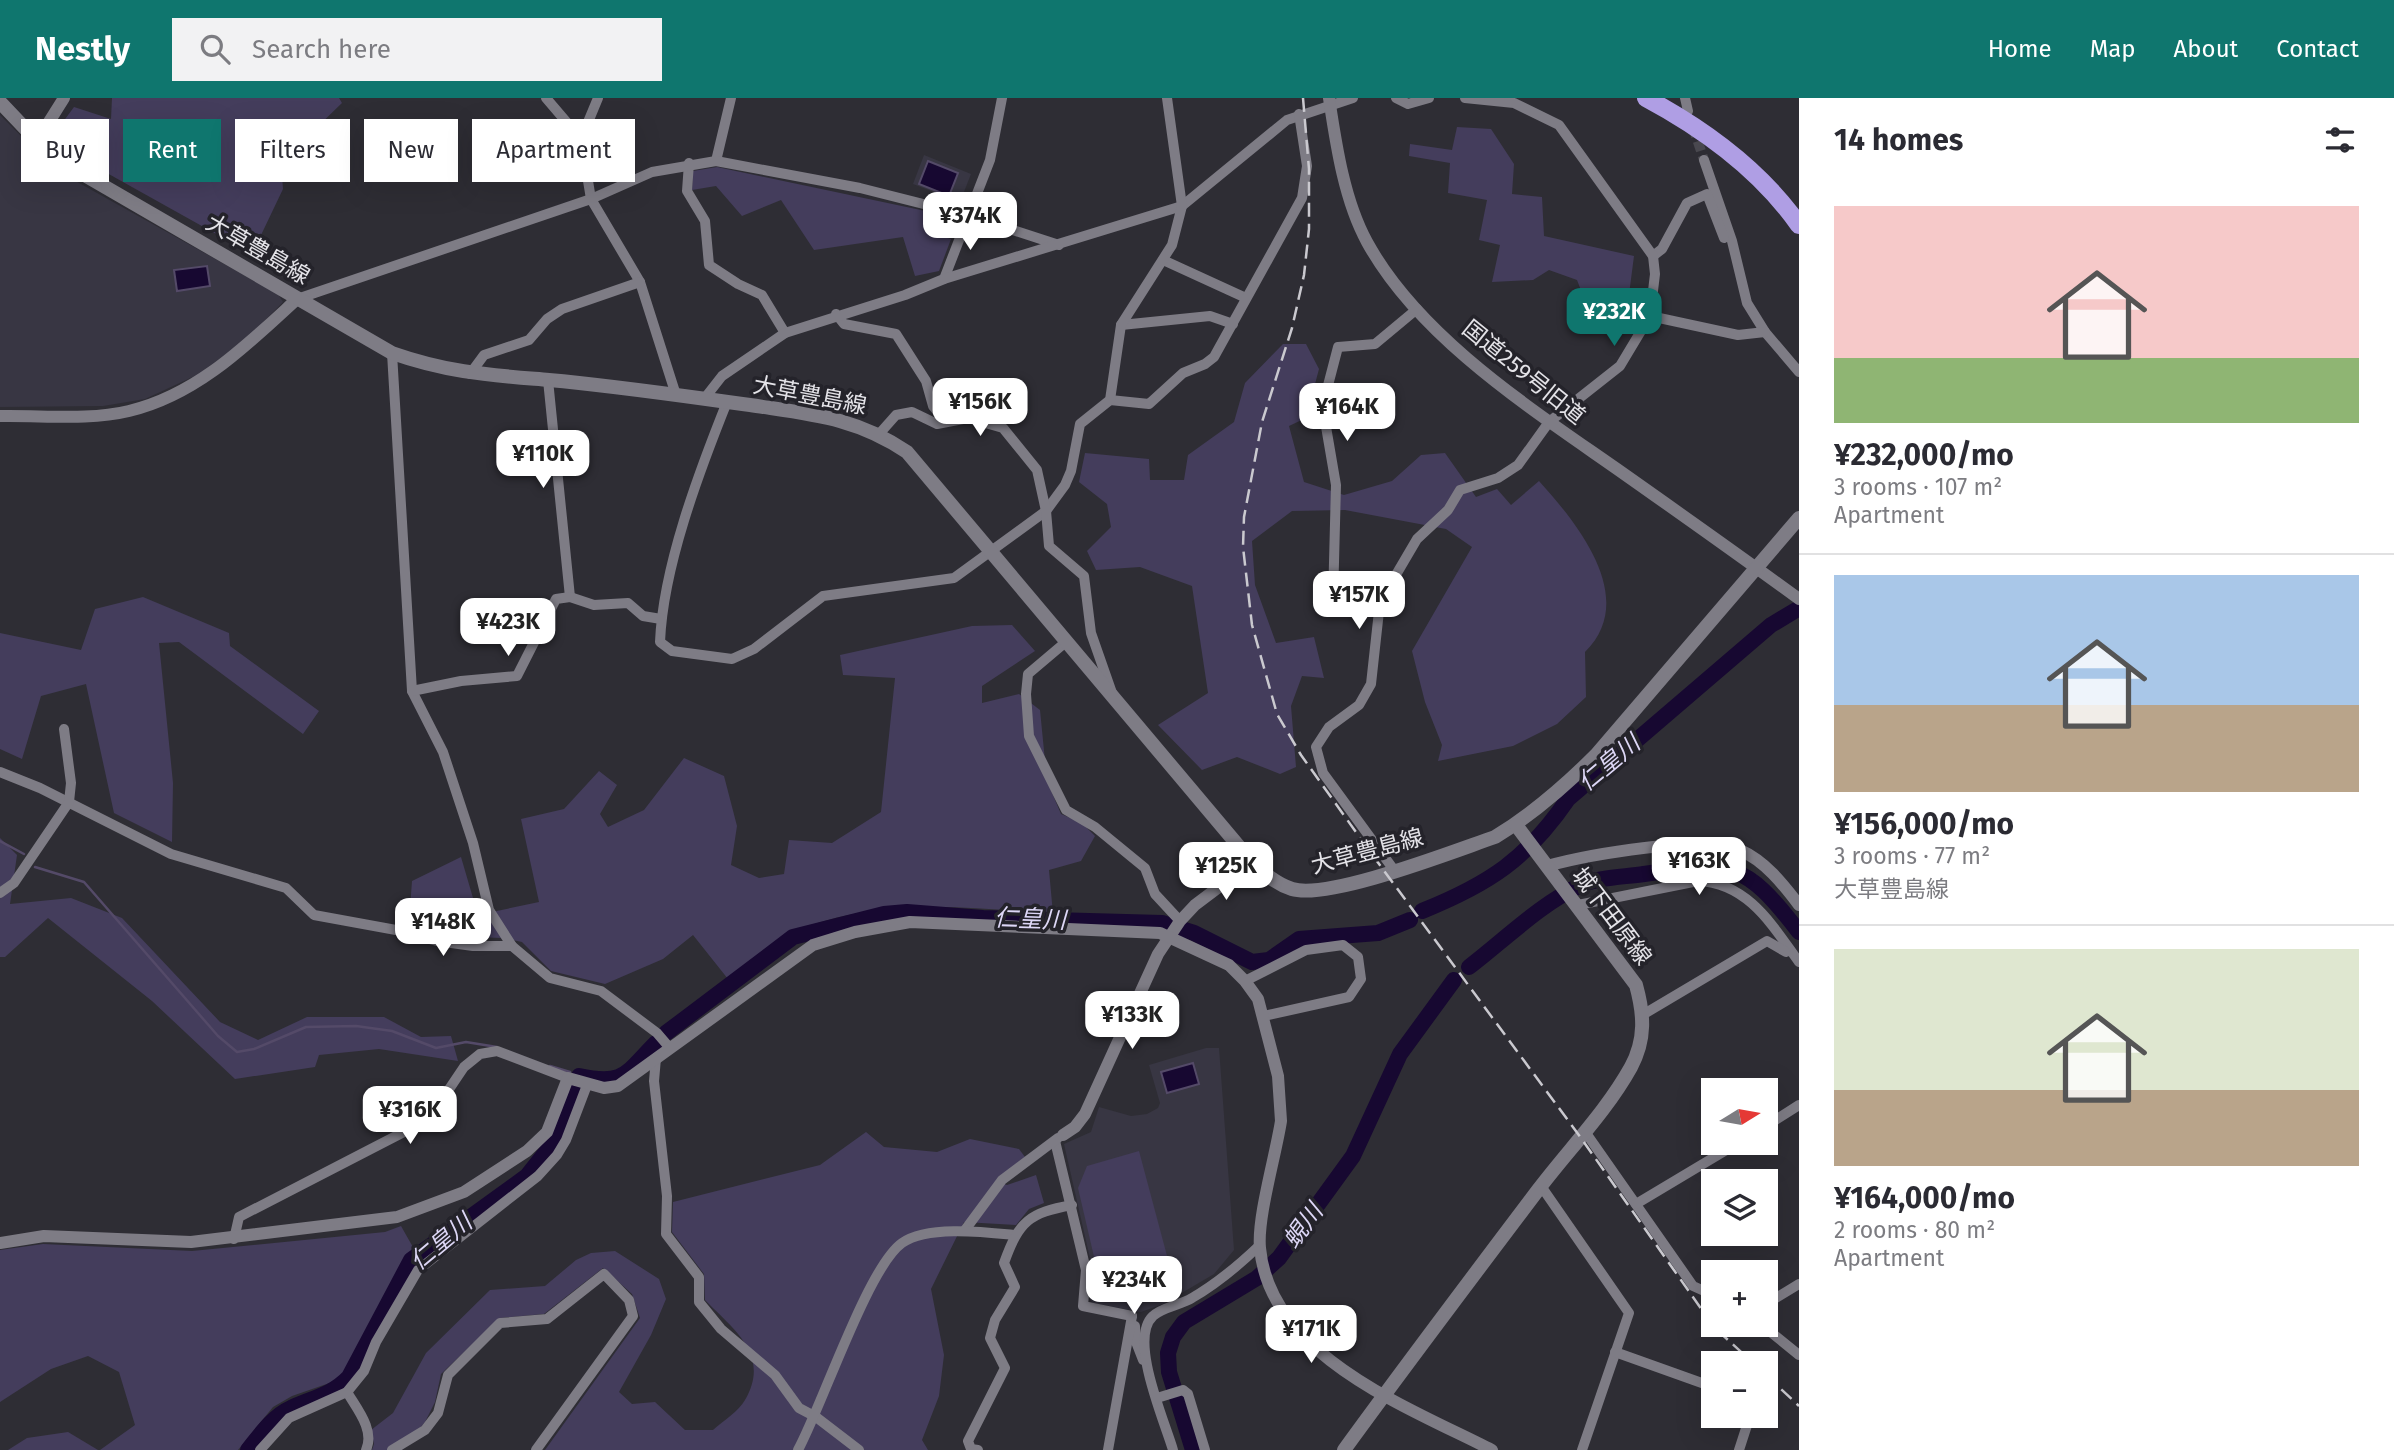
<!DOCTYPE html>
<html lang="en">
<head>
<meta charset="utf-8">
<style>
	:root { --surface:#fff; --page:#f2f2f3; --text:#2b2b33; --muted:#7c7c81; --line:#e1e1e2; --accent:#0f766e }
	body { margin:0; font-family:"Fira Sans","Noto Sans JP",sans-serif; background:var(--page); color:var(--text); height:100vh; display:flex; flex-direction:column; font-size:26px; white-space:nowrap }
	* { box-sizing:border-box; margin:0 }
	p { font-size:23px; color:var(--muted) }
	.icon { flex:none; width:38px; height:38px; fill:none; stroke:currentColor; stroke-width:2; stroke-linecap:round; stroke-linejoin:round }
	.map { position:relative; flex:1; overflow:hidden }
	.drawer { display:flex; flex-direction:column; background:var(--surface); width:595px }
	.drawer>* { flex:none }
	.top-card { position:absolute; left:21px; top:21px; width:665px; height:63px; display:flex; gap:14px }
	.needle { width:46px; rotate:79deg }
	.fabs { position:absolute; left:1701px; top:980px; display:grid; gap:14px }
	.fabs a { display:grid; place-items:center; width:77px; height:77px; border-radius:0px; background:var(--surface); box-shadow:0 7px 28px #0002; font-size:35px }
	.price { position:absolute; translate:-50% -60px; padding:0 16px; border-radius:14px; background:#fff; color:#222; font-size:23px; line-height:46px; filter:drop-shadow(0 2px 4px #0008) }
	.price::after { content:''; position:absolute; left:50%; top:42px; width:21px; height:16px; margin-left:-10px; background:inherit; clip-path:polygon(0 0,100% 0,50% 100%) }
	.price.selected { background:var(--accent); color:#fff }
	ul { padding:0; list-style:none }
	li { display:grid; align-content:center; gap:14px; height:371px; padding:0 35px }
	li+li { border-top:2px solid var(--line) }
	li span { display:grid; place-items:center; height:217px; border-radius:0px; color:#555 }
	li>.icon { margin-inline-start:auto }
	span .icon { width:126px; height:126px; fill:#fffc; stroke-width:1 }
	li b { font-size:30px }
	h2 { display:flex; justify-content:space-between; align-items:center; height:84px; padding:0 35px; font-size:30px }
	.tag { padding:0 24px; border-radius:0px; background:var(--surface); box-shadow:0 7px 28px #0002; font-size:24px; line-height:63px }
	.tag.selected { background:var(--accent); color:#fff }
	header { display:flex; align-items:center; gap:42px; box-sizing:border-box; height:98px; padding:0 35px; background:var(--accent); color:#fff }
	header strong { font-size:33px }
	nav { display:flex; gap:38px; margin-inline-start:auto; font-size:24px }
	.search { width:490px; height:63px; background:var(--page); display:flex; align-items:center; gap:18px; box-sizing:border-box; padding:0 24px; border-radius:0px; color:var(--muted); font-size:26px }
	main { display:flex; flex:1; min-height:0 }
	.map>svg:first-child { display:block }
</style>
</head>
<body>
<header>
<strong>Nestly</strong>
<div class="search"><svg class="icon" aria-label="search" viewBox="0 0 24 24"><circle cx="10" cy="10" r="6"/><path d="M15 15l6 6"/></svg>Search here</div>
<nav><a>Home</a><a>Map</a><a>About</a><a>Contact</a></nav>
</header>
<main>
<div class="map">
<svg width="1799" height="1352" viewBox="0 0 1799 1352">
	<rect width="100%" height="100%" fill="#2e2d34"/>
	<!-- built -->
	<g fill="#383643">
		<polygon points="0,17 54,71 278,196 283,204 249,239 199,276 145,301 103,308 0,309"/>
		<polygon points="924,57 971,76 960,104 913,86"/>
		<polygon points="1206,950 1219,950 1234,1152 1214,1176 1163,1206 1141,1214 1093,1205 1090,1201 1092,1169 1064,1046 1091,1034 1099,1009 1131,1018 1147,1016 1158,1010 1160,1005 1149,967"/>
	</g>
	<!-- green -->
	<g fill="#443d5c">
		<polygon points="112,0 339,0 342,5 281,64 283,91 252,156 89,65 57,32 74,9 111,21"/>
		<polygon points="1457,29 1491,31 1514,66 1512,96 1542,99 1544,138 1634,158 1627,212 1587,208 1577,182 1549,172 1533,182 1492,184 1500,147 1479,142 1487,102 1448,95 1450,65 1409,58 1410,46 1452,52"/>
		<polygon points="717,69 935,115 931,135 951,141 939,173 915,178 903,139 814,152 781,102 742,118 716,88 692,92 693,73"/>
		<path d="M1283 246H1306L1319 271 1306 320 1289 328 1304 384 1344 397 1392 383 1421 357 1445 355 1476 399 1497 391 1511 407 1539 383C1578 426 1639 501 1585 554L1586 599 1557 626 1513 648 1438 663 1442 647 1425 604 1412 553 1472 449 1446 431 1345 412 1292 413 1252 443 1255 487 1276 545 1314 539 1324 580 1302 578 1291 608 1296 669 1280 676 1237 659 1202 672 1158 627 1208 595 1192 488 1140 469 1096 472 1087 453 1111 429 1107 406 1079 384 1085 355 1149 361 1150 382H1184L1188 357 1234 324 1245 285Z"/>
		<polygon points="143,499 229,535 230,548 319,613 303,636 179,544 159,545 173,685 172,744 114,715 86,586 41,598 22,661 0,651 0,535 81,552 95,511"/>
		<path d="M1012 527 1035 553 982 588V605L1019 596 1040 612 1047 683 1061 716 1082 725 1095 738 1081 763 1049 772 1053 816C965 809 878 799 793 834 770 843 748 866 728 881L693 837 663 861 605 886 551 873 522 844 503 840 438 838 409 824 412 783 461 759 478 817 539 804 521 721 564 711 599 673 617 687 600 716 608 729 644 712 684 660 724 678 737 728 731 767 759 780 784 776 789 742 832 745 881 714 895 580 843 577 840 557 972 528Z"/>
		<polygon points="0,740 17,757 10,806 71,800 122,820 220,924 258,942 307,919 384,919 421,939 451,938 458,963 379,951 319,957 315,969 235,981 152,903 48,820 5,859 0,859"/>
		<path d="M866 1034 884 1049 937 1054 970 1041 1019 1051 1025 1059 996 1083 1007 1087 1036 1077 1044 1105 1029 1111 1016 1127 964 1124 931 1191 944 1257 939 1298 922 1342 928 1352H545L640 1220 632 1196 603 1170 544 1216 500 1220 441 1276 435 1304 425 1324 402 1352H372L374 1346 371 1332 393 1315 426 1255 490 1192 545 1188 576 1162 591 1155 615 1153 659 1181 666 1201 651 1237 619 1294 632 1306 655 1304 685 1332H713C723 1323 739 1313 745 1302 771 1257 734 1232 705 1202L704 1176 672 1134 673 1104 820 1067Z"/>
		<polygon points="1139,1053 1174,1184 1170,1193 1148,1200 1102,1193 1078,1090 1087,1068"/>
		<polygon points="401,1128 414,1151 341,1281 292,1298 273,1309 238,1352 100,1352 135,1327 119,1274 88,1258 51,1271 0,1304 0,1152 43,1146 192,1153 385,1134"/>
		<polygon points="68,1334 98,1352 8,1352 27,1340"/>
	</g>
	<!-- water -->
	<g fill="#170831" stroke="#544a68" stroke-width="2">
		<polygon points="928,63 958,75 949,98 919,86"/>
		<polygon points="207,168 210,188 177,193 174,172"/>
		<polygon points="1193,965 1199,986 1167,995 1161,974"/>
	</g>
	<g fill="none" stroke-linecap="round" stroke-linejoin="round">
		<!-- stream -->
		<g stroke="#544a68" stroke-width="2.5">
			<polyline points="0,743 24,756"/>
			<polyline points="35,769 84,784 218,938 237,954 254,951 306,929 356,928 392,933 436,950 466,944 497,949"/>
			<polyline points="550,968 570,974"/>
		</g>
		<!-- river -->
		<g stroke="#170831" stroke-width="16">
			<path d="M1422 813C1489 786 1527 761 1568 701L1771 527 1796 512"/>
			<path d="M1469 869C1503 843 1543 804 1581 787 1599 779 1625 779 1644 776 1730 763 1744 762 1799 834"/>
			<polyline points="666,935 793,839 884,816 907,814 983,820 1162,825 1194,835 1252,864 1269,862 1299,841 1378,835 1410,822"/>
			<path d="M579 978C625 988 626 975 656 945"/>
			<path d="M248 1352C260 1337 273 1318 291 1310 312 1300 332 1297 349 1279L411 1162 527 1078 554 1044 576 990"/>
			<polyline points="1193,1352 1169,1274 1168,1255 1173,1239 1184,1224 1257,1180 1279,1160 1353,1058 1400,956 1454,882"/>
		</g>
		<!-- minor-tunnel -->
		<polyline stroke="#49484f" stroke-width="10" stroke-dasharray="10 5" stroke-linecap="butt" points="1693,29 1704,62"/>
		<!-- minor -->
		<g stroke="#7e7c85" stroke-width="10">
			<polyline points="546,0 581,41 591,101 640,184 676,297"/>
			<polyline points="1396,0 1408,6 1429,0"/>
			<polyline points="1685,0 1688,13"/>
			<polyline points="581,41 598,0"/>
			<polyline points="1704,62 1732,143 1747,205 1765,234 1799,274"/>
			<polyline points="716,63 731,0"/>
			<polyline points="689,65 687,93 705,123 709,167 738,186 762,197 785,235"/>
			<polyline points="1653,158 1662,151 1687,105 1707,96 1724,140"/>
			<polyline points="1163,162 1246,200"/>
			<polyline points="944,181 990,62 1002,0"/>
			<polyline points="297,201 591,101 652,74 716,63 860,90 967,117 1059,147"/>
			<polyline points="836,216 844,226 896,236 926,283 933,308 946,324"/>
			<polyline points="1650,218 1738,237 1765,234"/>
			<polyline points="1121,227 1210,218 1233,226"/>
			<polyline points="392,255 412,593 443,654 473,745 489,812 512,848 550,880 601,893 657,935 669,949"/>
			<polyline points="470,276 484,257 529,242 547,221 562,211 640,184"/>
			<polyline points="548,282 570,499"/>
			<polyline points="704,301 722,278 785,235 905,197 944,181 1182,108 1287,22 1353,0"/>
			<polyline points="1110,302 1149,306 1183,275 1205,266 1214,259 1302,100 1307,68 1299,16"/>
			<path d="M727 304C699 374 663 469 660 544L672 553 732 561 754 551 823 498 954 480 1046 413 1065 387 1071 373 1080 326 1110 302 1121 227 1172 147 1182 108 1167 0"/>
			<polyline points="880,335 896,317 912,314 937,326 968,320 1003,330 1037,372 1046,413 1049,448 1084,478 1091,535 1112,595"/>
			<polyline points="1380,504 1333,503 1336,387 1324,317 1326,295 1338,249 1375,246 1417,211"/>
			<polyline points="1067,543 1028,576 1026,596 1029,638 1066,712 1095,729 1145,770 1155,796 1180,823"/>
			<polyline points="412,593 461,583 517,578 556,501 570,499 594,507 628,505 643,518 661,521"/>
			<polyline points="0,674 40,690 171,756 286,790 314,817 396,832 437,843 473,848 512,848"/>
			<polyline points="1394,772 1323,675 1316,649 1329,629 1359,607 1371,586 1380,504 1417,441 1448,412 1460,392 1498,380 1518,367 1549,324 1620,268 1650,218 1655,176 1653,158 1559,27 1514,5 1465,0"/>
			<polyline points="0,795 14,785 69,704 71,685 64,631"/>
			<path d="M1578 807 1698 783C1748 785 1772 827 1799 864"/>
			<polyline points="1245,883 1306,852 1343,847 1358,859 1361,881 1349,899 1264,918"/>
			<polyline points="1644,916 1767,843 1786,854"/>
			<polyline points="656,960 654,983 667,1098 666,1136 699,1179 699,1204 721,1231 775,1277 799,1310 816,1319 859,1352"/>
			<polyline points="1766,1028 1799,1007"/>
			<polyline points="1586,1035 1693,1188 1713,1197"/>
			<polyline points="1055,1043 1086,1172 1083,1208 1132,1218"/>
			<polyline points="1541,1088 1629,1215 1582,1352"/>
			<polyline points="1636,1106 1738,1045"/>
			<polyline points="965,1132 1002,1082 1058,1040"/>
			<polyline points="234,1141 239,1119 429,1021 464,969 480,956 497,953 568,980"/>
			<polyline points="1766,1206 1799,1186"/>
			<polyline points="1762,1227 1799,1257"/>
			<polyline points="1135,1228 1136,1244 1143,1262"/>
			<polyline points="1615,1254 1713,1289"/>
			<path d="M347 1294C357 1311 375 1332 366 1352"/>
			<polyline points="1157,1300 1183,1292 1188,1296 1205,1352"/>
			<polyline points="260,1352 289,1320 347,1294 364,1273 376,1244 418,1172 538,1078 557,1057 566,1042 587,987"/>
			<polyline points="392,1352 425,1332 438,1315 448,1277 500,1225 547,1221 604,1176 629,1202 633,1218 536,1352"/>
			<path d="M798 1352C822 1308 868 1169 902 1145 927 1127 985 1134 1014 1137"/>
			<path d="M978 1352 971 1351 968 1343 1005 1270 990 1240 995 1222 1015 1189 1004 1165C1019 1123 1029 1115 1072 1107"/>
			<polyline points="1108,1352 1132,1218"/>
			<path d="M1173 1352C1165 1324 1128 1241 1153 1218 1162 1209 1181 1207 1192 1200 1218 1185 1238 1168 1260 1147"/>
			<polyline points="1739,1352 1750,1318"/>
		</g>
		<!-- tertiary -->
		<g stroke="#7e7c85" stroke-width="12">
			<path d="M1329 0C1336 46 1344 102 1367 144 1419 239 1530 310 1617 371 1678 414 1739 457 1799 501"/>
			<polyline points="37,43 64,0"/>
			<path d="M0 318C42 317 88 323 129 313 197 297 248 246 297 201"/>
			<path d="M1547 768C1587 757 1704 736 1740 752 1765 763 1783 786 1799 807"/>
			<polyline points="1063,1037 1075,1029 1085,1016 1158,856 1180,823 1195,807 1252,764"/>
			<path d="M0 1145 44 1138 191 1144 397 1119 464 1094 527 1053 547 1034 568 980 604 990 618 988 813 847 855 834 910 824 1160 835 1229 867 1245 883 1258 901 1278 978 1281 1023C1276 1056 1257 1120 1260 1150 1270 1258 1408 1309 1492 1352"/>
		</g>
		<!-- secondary -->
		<g stroke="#7e7c85" stroke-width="14">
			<path d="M0 4 37 43 88 79 392 255C449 275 490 277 549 282 616 288 683 298 750 307 809 316 856 319 907 354L1252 764C1264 775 1276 786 1292 791 1329 802 1454 753 1495 739 1533 716 1565 688 1596 657L1799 420"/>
			<path d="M1344 1352C1408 1264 1473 1178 1538 1092 1569 1051 1606 1014 1631 969 1646 941 1644 916 1636 887L1516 727"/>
		</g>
		<!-- trunk -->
		<path stroke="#af9ee4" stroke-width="18" d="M1646 0C1704 31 1761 73 1799 127"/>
		<!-- rail -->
		<g stroke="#cac9cf" stroke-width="2.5" stroke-dasharray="14 7" stroke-linecap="butt">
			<polyline points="1303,0 1309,71 1309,131 1304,177 1292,230 1262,324 1244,419 1243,449 1252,527 1277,616 1301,657 1368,751 1581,1040 1714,1229 1753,1265"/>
			<polyline points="1766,1277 1799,1308"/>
		</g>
	</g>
	<g text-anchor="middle" stroke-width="7" stroke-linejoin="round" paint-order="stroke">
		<!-- street labels -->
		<g font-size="23" fill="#e4e3e8" stroke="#24232a">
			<text transform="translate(258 151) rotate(30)" y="8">大草豊島線</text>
			<text transform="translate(1524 274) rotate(39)" y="8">国道259号旧道</text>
			<text transform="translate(810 297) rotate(11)" y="8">大草豊島線</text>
			<text transform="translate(1367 753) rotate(-15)" y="8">大草豊島線</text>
			<text transform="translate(1612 818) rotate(53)" y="8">城下田原線</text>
		</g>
		<!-- water labels -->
		<g font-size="24" font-style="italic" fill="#ddd7f6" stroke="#24232a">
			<text transform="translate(1609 665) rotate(-40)" y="8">仁皇川</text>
			<text transform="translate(1030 821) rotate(2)" y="8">仁皇川</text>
			<text transform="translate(1303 1128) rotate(-54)" y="8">蜆川</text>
			<text transform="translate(441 1144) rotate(-40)" y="8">仁皇川</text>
		</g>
	</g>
</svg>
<div class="fabs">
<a><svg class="needle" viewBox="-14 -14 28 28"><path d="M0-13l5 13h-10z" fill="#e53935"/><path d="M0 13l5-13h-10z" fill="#7c7c81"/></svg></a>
<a><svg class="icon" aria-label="layers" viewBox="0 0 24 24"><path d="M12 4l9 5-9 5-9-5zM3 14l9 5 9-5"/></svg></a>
<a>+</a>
<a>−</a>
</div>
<b class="price" style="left:970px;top:154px">¥374K</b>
<b class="price selected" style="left:1614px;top:250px">¥232K</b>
<b class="price" style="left:980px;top:340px">¥156K</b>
<b class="price" style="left:1347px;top:345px">¥164K</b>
<b class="price" style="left:543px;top:392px">¥110K</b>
<b class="price" style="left:1359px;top:533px">¥157K</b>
<b class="price" style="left:508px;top:560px">¥423K</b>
<b class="price" style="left:1699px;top:799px">¥163K</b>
<b class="price" style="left:1226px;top:804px">¥125K</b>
<b class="price" style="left:443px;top:860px">¥148K</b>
<b class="price" style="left:1132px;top:953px">¥133K</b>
<b class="price" style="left:410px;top:1048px">¥316K</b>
<b class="price" style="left:1134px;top:1218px">¥234K</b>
<b class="price" style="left:1311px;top:1267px">¥171K</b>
<div class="top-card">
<a class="tag">Buy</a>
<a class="tag selected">Rent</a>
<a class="tag">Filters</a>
<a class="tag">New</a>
<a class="tag">Apartment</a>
</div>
</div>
<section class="drawer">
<h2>14 homes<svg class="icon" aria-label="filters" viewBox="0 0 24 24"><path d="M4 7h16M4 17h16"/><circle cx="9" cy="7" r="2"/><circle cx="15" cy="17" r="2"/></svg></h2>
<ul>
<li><span style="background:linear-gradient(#f6c9c9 70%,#8fb573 0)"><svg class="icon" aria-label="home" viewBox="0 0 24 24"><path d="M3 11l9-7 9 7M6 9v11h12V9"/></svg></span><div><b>¥232,000/mo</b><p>3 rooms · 107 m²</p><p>Apartment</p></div></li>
<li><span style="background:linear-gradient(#a9c7e8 60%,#b9a48a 0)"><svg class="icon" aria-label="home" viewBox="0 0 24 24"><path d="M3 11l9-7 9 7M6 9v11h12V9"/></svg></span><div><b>¥156,000/mo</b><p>3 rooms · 77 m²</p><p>大草豊島線</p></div></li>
<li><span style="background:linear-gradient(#dfe7d0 65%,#b9a48a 0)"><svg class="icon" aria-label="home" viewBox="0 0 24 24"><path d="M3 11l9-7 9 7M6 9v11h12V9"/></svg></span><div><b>¥164,000/mo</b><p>2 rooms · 80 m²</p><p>Apartment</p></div></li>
</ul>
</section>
</main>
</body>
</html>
